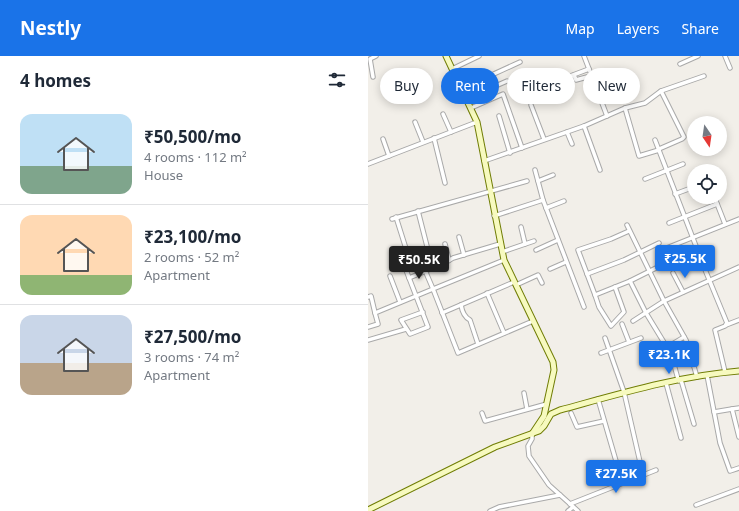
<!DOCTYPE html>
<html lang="en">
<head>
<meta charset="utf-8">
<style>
	:root { --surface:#fff; --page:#f2f2f3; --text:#1f2937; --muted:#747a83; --line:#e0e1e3; --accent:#1a73e8 }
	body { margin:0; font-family:"Noto Sans",sans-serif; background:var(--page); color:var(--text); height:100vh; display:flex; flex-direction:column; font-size:15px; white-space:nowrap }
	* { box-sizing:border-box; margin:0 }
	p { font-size:13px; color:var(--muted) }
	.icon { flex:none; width:22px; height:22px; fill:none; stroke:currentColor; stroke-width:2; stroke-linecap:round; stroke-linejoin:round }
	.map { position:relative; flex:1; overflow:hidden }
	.sheet { display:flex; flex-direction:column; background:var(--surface); width:368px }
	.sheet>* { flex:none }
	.banner { position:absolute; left:12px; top:12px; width:299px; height:36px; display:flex; gap:8px }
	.needle { width:26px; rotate:167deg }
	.buttons { position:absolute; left:319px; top:60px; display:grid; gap:8px }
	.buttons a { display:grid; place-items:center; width:40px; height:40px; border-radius:50%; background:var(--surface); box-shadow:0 2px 10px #0003; font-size:20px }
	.price { position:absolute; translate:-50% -34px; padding:0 9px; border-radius:4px; background:var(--accent); color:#fff; font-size:13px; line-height:26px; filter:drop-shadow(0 1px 2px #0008) }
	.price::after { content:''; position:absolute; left:50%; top:24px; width:12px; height:9px; margin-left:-6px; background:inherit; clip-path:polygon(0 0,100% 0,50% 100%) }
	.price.on { background:#222; color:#fff }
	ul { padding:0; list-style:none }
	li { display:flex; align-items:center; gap:12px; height:100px; padding:0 20px }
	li+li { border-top:1px solid var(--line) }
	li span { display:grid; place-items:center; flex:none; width:112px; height:80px; border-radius:12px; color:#555 }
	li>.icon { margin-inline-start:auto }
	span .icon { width:48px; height:48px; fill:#fffc; stroke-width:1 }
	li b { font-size:17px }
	h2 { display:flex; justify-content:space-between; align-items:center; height:48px; padding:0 20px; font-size:17px }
	.pill { padding:0 14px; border-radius:18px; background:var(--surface); box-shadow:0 2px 10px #0003; font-size:14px; line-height:36px }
	.pill.on { background:var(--accent); color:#fff }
	header { display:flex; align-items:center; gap:24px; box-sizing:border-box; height:56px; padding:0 20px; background:var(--accent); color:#fff }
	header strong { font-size:19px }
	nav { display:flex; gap:22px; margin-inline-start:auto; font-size:14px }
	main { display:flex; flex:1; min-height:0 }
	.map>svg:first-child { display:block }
</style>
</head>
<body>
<header>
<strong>Nestly</strong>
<nav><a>Map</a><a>Layers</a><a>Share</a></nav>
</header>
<main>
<section class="sheet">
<h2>4 homes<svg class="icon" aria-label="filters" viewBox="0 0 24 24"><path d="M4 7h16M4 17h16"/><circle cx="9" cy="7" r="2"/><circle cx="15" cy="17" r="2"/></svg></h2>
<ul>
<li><span style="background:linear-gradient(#bfe0f5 65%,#7fa58c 0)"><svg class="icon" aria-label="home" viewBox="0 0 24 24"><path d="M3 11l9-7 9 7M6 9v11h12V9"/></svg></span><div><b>₹50,500/mo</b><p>4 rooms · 112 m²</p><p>House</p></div></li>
<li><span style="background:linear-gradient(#ffd9b3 75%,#8fb573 0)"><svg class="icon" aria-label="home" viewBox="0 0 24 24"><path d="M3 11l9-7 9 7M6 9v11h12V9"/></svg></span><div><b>₹23,100/mo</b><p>2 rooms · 52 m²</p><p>Apartment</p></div></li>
<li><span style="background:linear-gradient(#c9d6e8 60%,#b9a48a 0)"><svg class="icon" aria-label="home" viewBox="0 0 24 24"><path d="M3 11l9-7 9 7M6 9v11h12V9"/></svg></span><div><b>₹27,500/mo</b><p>3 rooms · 74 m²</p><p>Apartment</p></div></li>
</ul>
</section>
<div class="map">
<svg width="371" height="455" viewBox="0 0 371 455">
	<rect width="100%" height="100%" fill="#f2efe9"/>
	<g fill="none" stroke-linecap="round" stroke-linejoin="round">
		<!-- street casing -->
		<g stroke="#a9a9a9" stroke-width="5.5">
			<g id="street">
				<polyline points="357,0 362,12"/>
				<polyline points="312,8 330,0"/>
				<polyline points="84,13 111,0"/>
				<polyline points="221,13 239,60"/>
				<polyline points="206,19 208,24 219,21 223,24"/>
				<polyline points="5,21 2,3 8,0"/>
				<polyline points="181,28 221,13 216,0"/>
				<polyline points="93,33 152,6"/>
				<polyline points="98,43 139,25"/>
				<polyline points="163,49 176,83"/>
				<polyline points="103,52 135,38 154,92"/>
				<polyline points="257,52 277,47 293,35 336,20"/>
				<polyline points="75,58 83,76"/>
				<polyline points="131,60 142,97"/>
				<polyline points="47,66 55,86"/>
				<polyline points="216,70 232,114"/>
				<polyline points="199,76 204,88"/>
				<polyline points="66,82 77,127"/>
				<polyline points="15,83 21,100"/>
				<polyline points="287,84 338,216 359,267 357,270 347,274 357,316"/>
				<polyline points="291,93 314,83 316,81 293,35"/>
				<polyline points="116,105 216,70 257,52 271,100 291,94"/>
				<polyline points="0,108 109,66"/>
				<polyline points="277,123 315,108"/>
				<polyline points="170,125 185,119"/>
				<polyline points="307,138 326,131"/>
				<polyline points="175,144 216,251"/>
				<polyline points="348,145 357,168"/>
				<polyline points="178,152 196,145"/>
				<polyline points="126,160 175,144 167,114"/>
				<polyline points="28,161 40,199 44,203 51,202 53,205"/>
				<polyline points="24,163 159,125"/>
				<polyline points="301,167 349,148"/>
				<polyline points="259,169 296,245 371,211"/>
				<polyline points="153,171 157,188"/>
				<polyline points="261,175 243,183 210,194 227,239 262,225 292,210"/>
				<polyline points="91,181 96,199"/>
				<polyline points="77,188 81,204"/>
				<polyline points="168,194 190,184"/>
				<polyline points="134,196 166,185"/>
				<polyline points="136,204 65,233 90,297 165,265"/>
				<polyline points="302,204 296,193 371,163"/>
				<polyline points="182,213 198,206"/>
				<polyline points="38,214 60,271 42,278 33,264 55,256"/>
				<polyline points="305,217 315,236"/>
				<polyline points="219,218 256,204 291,187"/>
				<polyline points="22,220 32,246"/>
				<polyline points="41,222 77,207 85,202 132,188"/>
				<polyline points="262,225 278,257 303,298 310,323 311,325 313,324 326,368"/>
				<polyline points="148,229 170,219 174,227"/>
				<polyline points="119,237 136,277"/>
				<polyline points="227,239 231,251 243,270 256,256 247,231"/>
				<polyline points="0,241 3,240 7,257 65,233 53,205 62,202 50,155"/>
				<path d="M93 249C94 255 96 261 102 264L110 288"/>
				<polyline points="74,257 146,226"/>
				<polyline points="265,265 296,245 318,284 329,321"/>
				<polyline points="254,268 261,286"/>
				<polyline points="358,269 371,264"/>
				<polyline points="0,271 10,268 7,257"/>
				<polyline points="237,282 256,336 272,406"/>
				<polyline points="0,284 38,273"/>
				<polyline points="306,287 316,281"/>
				<polyline points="233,297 273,282"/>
				<polyline points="339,319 352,387 362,415 371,412"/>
				<polyline points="298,327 313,382"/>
				<polyline points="156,337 159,353"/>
				<polyline points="230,343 248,405"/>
				<polyline points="371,352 364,353 371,381"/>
				<polyline points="346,356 364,353"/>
				<polyline points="114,357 117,365 179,348"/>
				<polyline points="203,357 209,371 236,365"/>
				<polyline points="164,378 164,383 160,390 161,400 181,429 210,455"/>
				<polyline points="202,448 288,414"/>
				<polyline points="328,449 371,433"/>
				<polyline points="122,455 131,451 192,439"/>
				<polyline points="200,455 205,451"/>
			</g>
		</g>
		<!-- secondary casing -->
		<g stroke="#707d05" stroke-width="7">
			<g id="secondary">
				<polyline points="78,0 109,66 136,204 185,306 186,314 176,360 164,378"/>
				<path d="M0 454 127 391 171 375 176 370 183 358 192 354C251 338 310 320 371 315"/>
			</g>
		</g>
		<!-- street -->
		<use href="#street" stroke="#fff" stroke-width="3.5"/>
		<!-- secondary -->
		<use href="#secondary" stroke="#f7fabf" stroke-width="5"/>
	</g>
</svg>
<div class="buttons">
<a><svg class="needle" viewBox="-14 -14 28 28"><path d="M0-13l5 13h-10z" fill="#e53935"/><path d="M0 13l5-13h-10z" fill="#747a83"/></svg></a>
<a><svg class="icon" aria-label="locate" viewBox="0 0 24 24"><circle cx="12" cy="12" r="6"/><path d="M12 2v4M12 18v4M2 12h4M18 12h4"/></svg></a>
</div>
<b class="price" style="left:317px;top:223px">₹25.5K</b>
<b class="price on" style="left:51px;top:224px">₹50.5K</b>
<b class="price" style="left:301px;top:319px">₹23.1K</b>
<b class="price" style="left:248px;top:438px">₹27.5K</b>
<div class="banner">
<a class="pill">Buy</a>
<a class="pill on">Rent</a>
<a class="pill">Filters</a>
<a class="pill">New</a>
</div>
</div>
</main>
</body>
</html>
